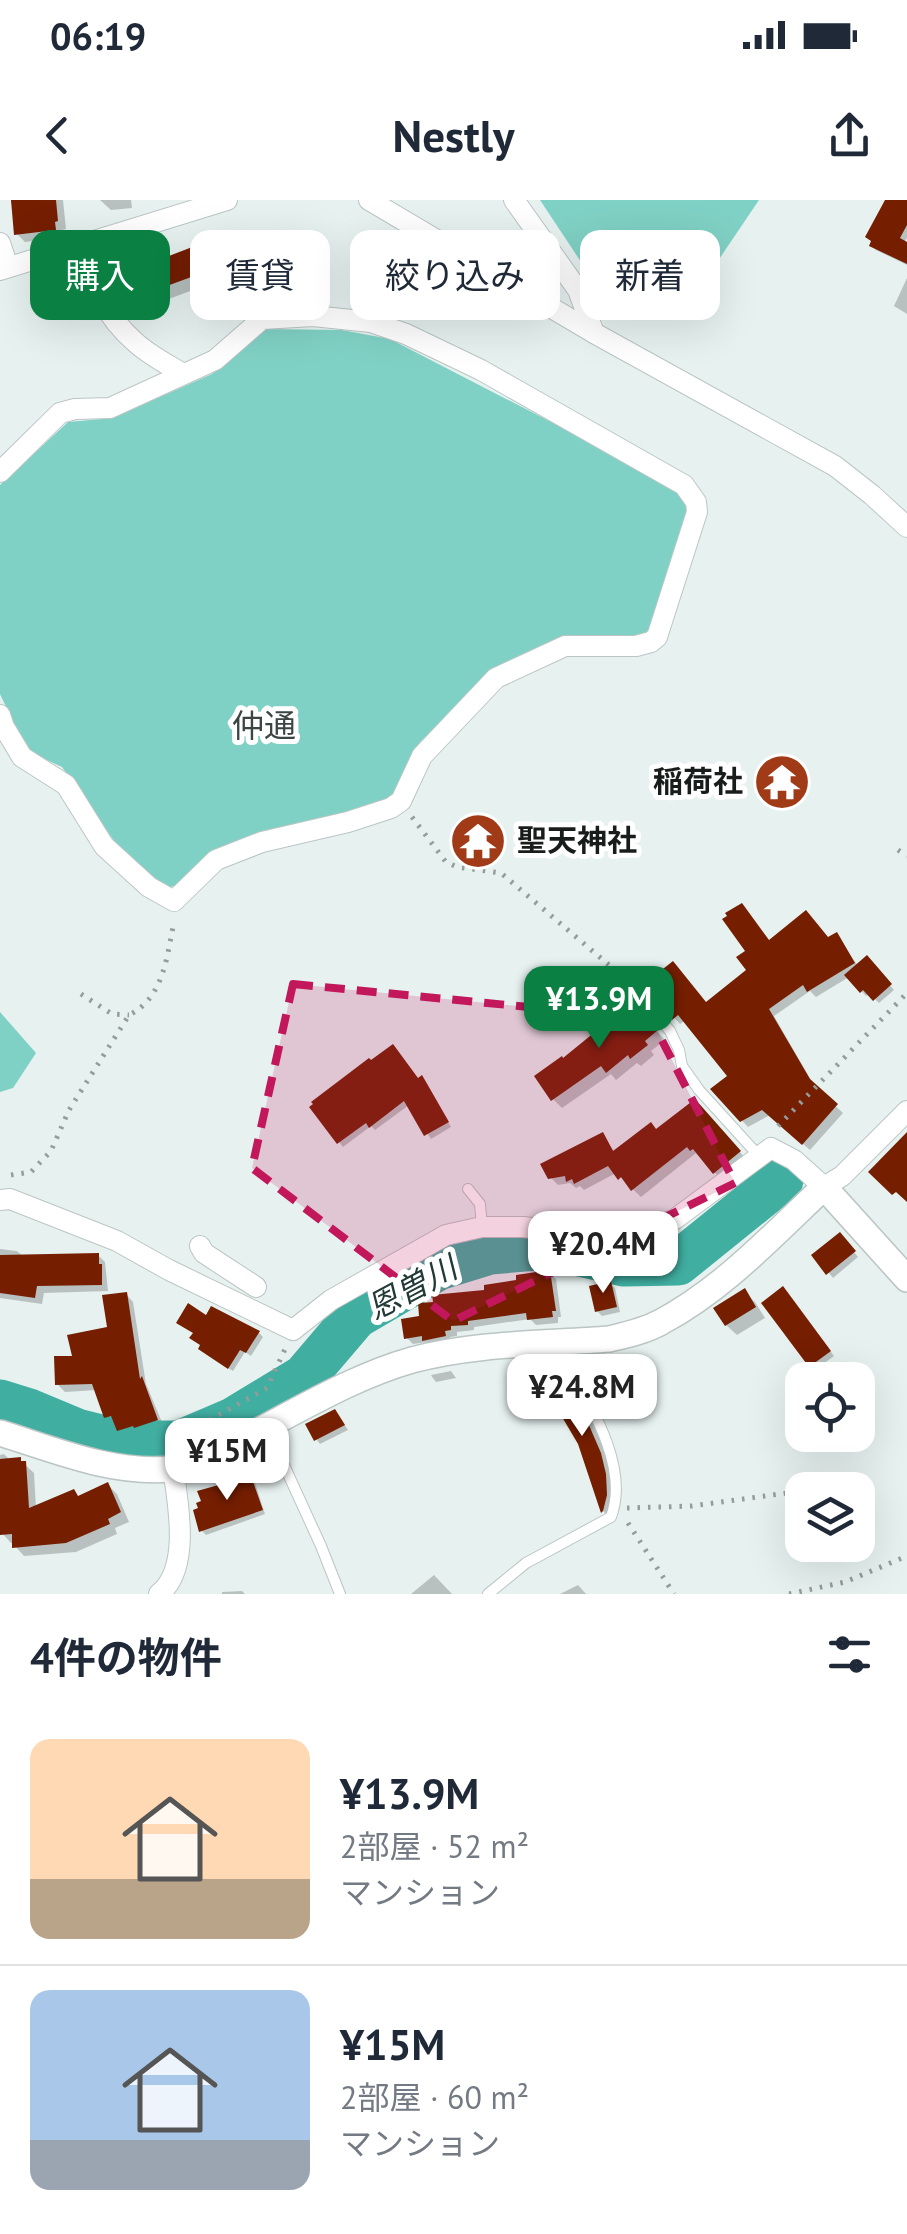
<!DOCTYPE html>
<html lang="ja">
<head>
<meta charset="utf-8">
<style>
	:root { --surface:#fff; --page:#f2f2f3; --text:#1f2937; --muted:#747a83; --line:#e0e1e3; --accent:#0b8043 }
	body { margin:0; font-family:"PT Sans","Noto Sans JP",sans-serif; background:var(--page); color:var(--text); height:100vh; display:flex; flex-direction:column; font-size:38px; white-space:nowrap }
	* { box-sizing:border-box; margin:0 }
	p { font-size:32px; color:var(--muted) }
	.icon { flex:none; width:55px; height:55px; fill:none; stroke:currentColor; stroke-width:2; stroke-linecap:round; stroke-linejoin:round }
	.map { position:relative; height:1394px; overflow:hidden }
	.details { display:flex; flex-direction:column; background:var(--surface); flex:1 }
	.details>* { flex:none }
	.top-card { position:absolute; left:30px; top:30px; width:848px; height:90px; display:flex; gap:20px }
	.fabs { position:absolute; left:785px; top:1162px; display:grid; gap:20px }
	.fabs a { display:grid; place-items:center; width:90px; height:90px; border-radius:20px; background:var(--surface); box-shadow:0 10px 40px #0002; font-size:50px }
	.price { position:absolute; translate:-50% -85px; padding:0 22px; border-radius:20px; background:#fff; color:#222; font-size:32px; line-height:65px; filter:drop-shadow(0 2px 5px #0008) }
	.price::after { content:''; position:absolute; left:50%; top:60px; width:30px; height:22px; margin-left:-15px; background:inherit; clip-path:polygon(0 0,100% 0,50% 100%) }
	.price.active { background:var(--accent); color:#fff }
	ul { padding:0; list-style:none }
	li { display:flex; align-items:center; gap:30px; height:250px; padding:0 30px }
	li+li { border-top:2px solid var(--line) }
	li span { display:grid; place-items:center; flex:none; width:280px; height:200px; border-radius:20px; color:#555 }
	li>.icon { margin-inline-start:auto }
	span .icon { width:120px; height:120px; fill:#fffc; stroke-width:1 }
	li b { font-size:42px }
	h2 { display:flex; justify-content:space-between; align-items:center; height:120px; padding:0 30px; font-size:42px }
	.tag { padding:0 35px; border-radius:20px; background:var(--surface); box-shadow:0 10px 40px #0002; font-size:35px; line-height:90px }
	.tag.active { background:var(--accent); color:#fff }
	.status { display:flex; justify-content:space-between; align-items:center; height:70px; padding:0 50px; background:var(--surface); direction:ltr }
	.status svg { height:28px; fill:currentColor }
	header { display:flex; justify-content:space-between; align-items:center; height:130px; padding:0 30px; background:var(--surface); font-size:45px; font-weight:600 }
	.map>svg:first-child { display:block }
</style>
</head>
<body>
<div class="status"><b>06:19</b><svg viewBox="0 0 49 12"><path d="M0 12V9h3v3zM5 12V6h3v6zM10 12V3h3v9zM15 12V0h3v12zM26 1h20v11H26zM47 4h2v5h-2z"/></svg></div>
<header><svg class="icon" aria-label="back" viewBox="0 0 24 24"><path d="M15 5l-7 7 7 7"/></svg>Nestly<svg class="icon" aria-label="share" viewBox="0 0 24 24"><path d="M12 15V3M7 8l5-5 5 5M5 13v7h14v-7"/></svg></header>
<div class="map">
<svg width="907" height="1394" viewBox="0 0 907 1394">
	<rect width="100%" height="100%" fill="#e7f2f0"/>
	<!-- green -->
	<g fill="#80d1c5">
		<polygon points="540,0 759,0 682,114 593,80"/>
		<polygon points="261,129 342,130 390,139 675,286 687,297 688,321 652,434 495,469 420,542 400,585 389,601 166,689 117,645 62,567 27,551 0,494 0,285 68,222 112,218 212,174"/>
		<polygon points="0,812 36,853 13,888 0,892"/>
	</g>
	<!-- shadow -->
	<g fill="#0003">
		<polygon points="11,0 63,0 66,29 62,30 63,38 25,42 17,34"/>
		<polygon points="100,0 131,0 132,8 111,10"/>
		<polygon points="888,0 898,0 907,5 907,38 904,43 907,45 907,65 876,50 872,46"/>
		<polygon points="225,37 235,47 244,70 234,74 241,91 213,101 201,87 139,110 128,100"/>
		<polygon points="907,78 907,114 894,106"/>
		<polygon points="836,735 858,766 867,759 894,790 879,803 869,793 866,796 849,777 816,797 810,791 774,816 815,887 843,913 810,950 770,915 748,927 713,889 731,876 686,820 680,824 650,790 706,805 750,771 770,743 828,740"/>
		<polygon points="641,813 665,840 651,851 654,855 641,866 637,863 616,880 611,874 562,908 553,899"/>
		<polygon points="418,880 426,883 451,927 431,939 409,905 375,930 371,926 343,947 312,908"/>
		<polygon points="703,910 747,960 722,980 696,953 641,997 616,973 584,990 580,986 576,988 570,983 558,985 550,977 602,935 615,952"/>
		<polygon points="840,1035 858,1057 833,1078 815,1056"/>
		<polygon points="0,1049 17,1051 24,1057 98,1055 105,1062 108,1091 44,1093 42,1104 0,1098"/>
		<polygon points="549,1073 556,1079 561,1117 558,1117 558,1123 536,1125 530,1119 474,1127 474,1130 457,1132 457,1136 450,1137 451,1142 431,1146 427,1142 413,1144 406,1137 422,1118 487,1092"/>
		<polygon points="610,1084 615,1088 620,1112 602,1116 597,1111"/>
		<polygon points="744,1092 755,1102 765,1118 737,1135 726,1125"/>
		<polygon points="126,1094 133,1102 146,1184 164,1227 127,1238 119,1230 117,1224 114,1224 107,1217 97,1190 65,1192 57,1184 75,1158 110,1129"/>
		<polygon points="787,1094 834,1156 815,1170 811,1166"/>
		<polygon points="206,1118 259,1133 263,1137 251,1156 245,1152 233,1171 206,1154 195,1134"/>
		<polygon points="451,1171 456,1178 436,1182 432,1177 431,1175"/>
		<polygon points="559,1182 591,1221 602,1243 615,1286 612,1320 603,1311"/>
		<polygon points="339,1216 348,1230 320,1244 316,1239"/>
		<polygon points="4,1254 10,1260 20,1260 34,1273 36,1308 80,1298 108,1285 117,1294 129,1322 115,1328 117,1334 76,1352 24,1356 15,1346 15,1343 11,1343 2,1333 0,1255"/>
		<polygon points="250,1279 255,1283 265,1314 206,1335 201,1330"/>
		<polygon points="434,1375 452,1394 411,1394"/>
		<polygon points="578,1385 586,1394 560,1394"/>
		<polygon points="242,1391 245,1394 222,1394 222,1392"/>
	</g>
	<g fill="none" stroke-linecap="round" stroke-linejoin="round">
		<!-- river -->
		<polyline stroke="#40aea1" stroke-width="45" points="0,1202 29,1211 77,1231 125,1243 179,1243 233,1220 304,1177 356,1116 438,1068 490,1052 549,1047 624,1064 678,1063 781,980"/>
	</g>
	<!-- building -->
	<g fill="#751e00">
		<polygon points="11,0 56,0 58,21 55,22 56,30 14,35"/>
		<polygon points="885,0 907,0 907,25 900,38 907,42 907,64 869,46 871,41 865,37"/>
		<polygon points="226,34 236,60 225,63 232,80 200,92 194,76 126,101 117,76"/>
		<polygon points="742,703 769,740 806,710 828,737 837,732 855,763 807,792 803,785 769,809 810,879 838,904 802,945 762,910 740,922 710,889 727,876 678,815 672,820 646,790 648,789 644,784 673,761 706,802 746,770 736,757 745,751 722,719 727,716 725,713"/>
		<polygon points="867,755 892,784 873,801 863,790 860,793 844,775"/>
		<polygon points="633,801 658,830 645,841 648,845 630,859 628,855 606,873 601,866 551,901 534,876 562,856 563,858"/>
		<polygon points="393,844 418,878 422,875 449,922 424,936 404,901 369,928 366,923 337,944 309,907 313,904 311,902 369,858 371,860"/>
		<polygon points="695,899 741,951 713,974 693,949 690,951 687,947 631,991 621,977 618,980 608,966 574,984 572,979 566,982 565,976 548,979 540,964 603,932 613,951 651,922 656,929"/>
		<polygon points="907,932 907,1002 896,992 892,995 868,972"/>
		<polygon points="840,1032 856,1051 826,1075 811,1055"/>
		<polygon points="99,1053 99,1064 102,1064 102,1085 37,1086 35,1098 0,1093 0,1055"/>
		<polygon points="550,1070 556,1111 552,1111 553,1117 527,1120 526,1113 468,1121 468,1125 451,1126 451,1130 445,1131 446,1136 422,1141 422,1136 404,1139 401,1119 419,1116 418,1103 433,1102 432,1095 484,1090 484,1085 516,1080 516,1075"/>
		<polygon points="611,1081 617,1107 595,1112 589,1086"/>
		<polygon points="783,1086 831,1151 809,1167 761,1103"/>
		<polygon points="745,1088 756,1107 725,1126 713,1108"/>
		<polygon points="127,1092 140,1179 142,1176 158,1220 134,1228 133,1226 117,1231 111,1216 104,1218 92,1184 55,1185 54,1156 72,1156 67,1135 107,1127 102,1095"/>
		<polygon points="188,1103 206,1115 211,1106 260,1131 246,1153 240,1150 228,1169 198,1149 200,1145 189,1138 193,1133 176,1123"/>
		<polygon points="560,1179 579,1209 582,1209 601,1253 606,1274 607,1295 603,1311 601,1313 578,1244 545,1188"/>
		<polygon points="335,1209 345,1225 314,1241 305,1224"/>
		<polygon points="21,1257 21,1261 26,1261 29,1308 74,1289 78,1296 108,1282 121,1312 108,1319 110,1324 66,1343 12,1348 12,1334 0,1335 0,1259"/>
		<polygon points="251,1276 263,1310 199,1332 193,1310 198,1308 196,1303 201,1301 197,1291"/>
	</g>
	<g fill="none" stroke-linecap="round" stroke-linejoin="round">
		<!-- service casing -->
		<g stroke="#bbc6c4" stroke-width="12">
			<g id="service">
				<polyline points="629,783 670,831 679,850 682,866 699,890 759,956"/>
				<polyline points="468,989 480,1004 482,1027"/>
				<polyline points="267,1228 321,1346 340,1394"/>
				<path d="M488 1394 526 1363 611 1317C632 1261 581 1192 556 1144"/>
			</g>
		</g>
		<!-- minor casing -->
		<g stroke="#bbc6c4" stroke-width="22">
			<g id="minor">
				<polyline points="369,0 594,133 835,266 872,295 907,327"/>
				<polyline points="514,0 578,90 594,133"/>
				<polyline points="0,43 8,67"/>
				<path d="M78 46C90 82 106 117 135 142 149 155 167 164 183 174"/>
				<polyline points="0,70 227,0"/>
				<polyline points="0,272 60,213 75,209 110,208 215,160 262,119 313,116 371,122 406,134 481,170 684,285 696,302 697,312 657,437 651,442 636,446 565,446 496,478 422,556 401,601 391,608 348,622 262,642 216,660 174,701 149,687 104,646 66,585 22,557 4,527 0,515"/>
				<polyline points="0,1000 10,999 117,1041 169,1070 293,1130 331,1100 446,1035 482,1027 523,1027 613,1038 642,1034 675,1019 771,948 794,960 824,987 842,976 907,911"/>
				<polyline points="200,1046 204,1053 256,1087"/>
				<path d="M159 1394C191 1369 178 1303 173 1268"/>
			</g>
		</g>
		<!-- tertiary casing -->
		<g stroke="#bbc6c4" stroke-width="28">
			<path id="tertiary" d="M0 1233C55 1250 111 1274 170 1269 202 1266 233 1245 260 1230 309 1204 359 1175 412 1160 475 1143 544 1144 609 1139 626 1135 645 1131 661 1122 723 1089 773 1035 824 987L907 1079"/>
		</g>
		<!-- path -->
		<g stroke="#959d9b" stroke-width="5" stroke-dasharray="2.5 8" stroke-linecap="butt">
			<polyline points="412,617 446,662 457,667 501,673 616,771"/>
			<polyline points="898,650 907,656"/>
			<polyline points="81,794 112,814 129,815"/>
			<polyline points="778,926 907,793"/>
			<path d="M11 975 31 972 51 951 69 910 129 815C164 798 167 755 174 722"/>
			<polyline points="170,1244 170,1234 197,1227 267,1188 286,1147"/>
			<polyline points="627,1308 692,1306 787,1293 802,1313"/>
			<polyline points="628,1323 674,1394"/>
			<polyline points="789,1394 845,1382 907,1356"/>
		</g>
		<!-- service -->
		<use href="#service" stroke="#fff" stroke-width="10"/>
		<!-- minor -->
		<use href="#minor" stroke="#fff" stroke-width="20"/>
		<!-- tertiary -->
		<use href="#tertiary" stroke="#fff" stroke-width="25"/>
	</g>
	<!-- marked area -->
	<path fill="#c2185b" fill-opacity="0.2" stroke="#c2185b" stroke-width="8" stroke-dasharray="20 12" stroke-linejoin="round" d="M293 784 651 819 735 983 453 1121 252 968Z"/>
	<!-- icons -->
	<defs>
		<g id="temple-disc" transform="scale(2.875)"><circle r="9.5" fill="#a13a17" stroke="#fff"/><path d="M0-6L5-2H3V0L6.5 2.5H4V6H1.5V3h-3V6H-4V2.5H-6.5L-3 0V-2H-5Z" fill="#fff"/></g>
	</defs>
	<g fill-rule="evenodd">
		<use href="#temple-disc" x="782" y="582"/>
		<use href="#temple-disc" x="478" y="641"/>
	</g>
	<g text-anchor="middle" stroke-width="10" stroke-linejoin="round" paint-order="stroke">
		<!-- poi labels -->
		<g font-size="30" font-weight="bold" fill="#181c1b" stroke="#fff" text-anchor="end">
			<text x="743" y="592">稲荷社</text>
			<text x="517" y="651" text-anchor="start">聖天神社</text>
		</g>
		<!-- neighbourhood labels -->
		<g font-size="32" fill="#3c4543" stroke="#fff">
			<text x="264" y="537">仲通</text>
		</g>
		<!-- water labels -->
		<g font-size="32" font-style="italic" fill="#223a37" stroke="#fff">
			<text transform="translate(412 1088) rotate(-28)" y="11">恩曽川</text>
		</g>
	</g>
</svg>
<div class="fabs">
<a><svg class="icon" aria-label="locate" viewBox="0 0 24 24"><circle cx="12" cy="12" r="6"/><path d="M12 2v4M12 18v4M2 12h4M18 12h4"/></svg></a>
<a><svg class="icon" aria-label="layers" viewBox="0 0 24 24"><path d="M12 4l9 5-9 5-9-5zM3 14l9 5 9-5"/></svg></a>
</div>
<b class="price active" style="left:599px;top:851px">¥13.9M</b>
<b class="price" style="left:603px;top:1096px">¥20.4M</b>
<b class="price" style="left:582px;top:1239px">¥24.8M</b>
<b class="price" style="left:227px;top:1303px">¥15M</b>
<div class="top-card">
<a class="tag active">購入</a>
<a class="tag">賃貸</a>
<a class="tag">絞り込み</a>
<a class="tag">新着</a>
</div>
</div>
<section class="details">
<h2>4件の物件<svg class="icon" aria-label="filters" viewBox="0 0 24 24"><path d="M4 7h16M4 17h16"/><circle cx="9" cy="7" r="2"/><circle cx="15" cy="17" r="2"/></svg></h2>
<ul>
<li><span style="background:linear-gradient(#ffd9b3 70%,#b9a48a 0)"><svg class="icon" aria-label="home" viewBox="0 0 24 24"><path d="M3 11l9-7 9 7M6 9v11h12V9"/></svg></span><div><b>¥13.9M</b><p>2部屋 · 52 m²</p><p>マンション</p></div></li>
<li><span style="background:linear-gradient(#a9c7e8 75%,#9aa5b1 0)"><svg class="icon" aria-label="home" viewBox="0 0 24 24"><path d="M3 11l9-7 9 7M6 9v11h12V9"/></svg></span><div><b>¥15M</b><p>2部屋 · 60 m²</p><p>マンション</p></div></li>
</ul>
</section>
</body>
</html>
